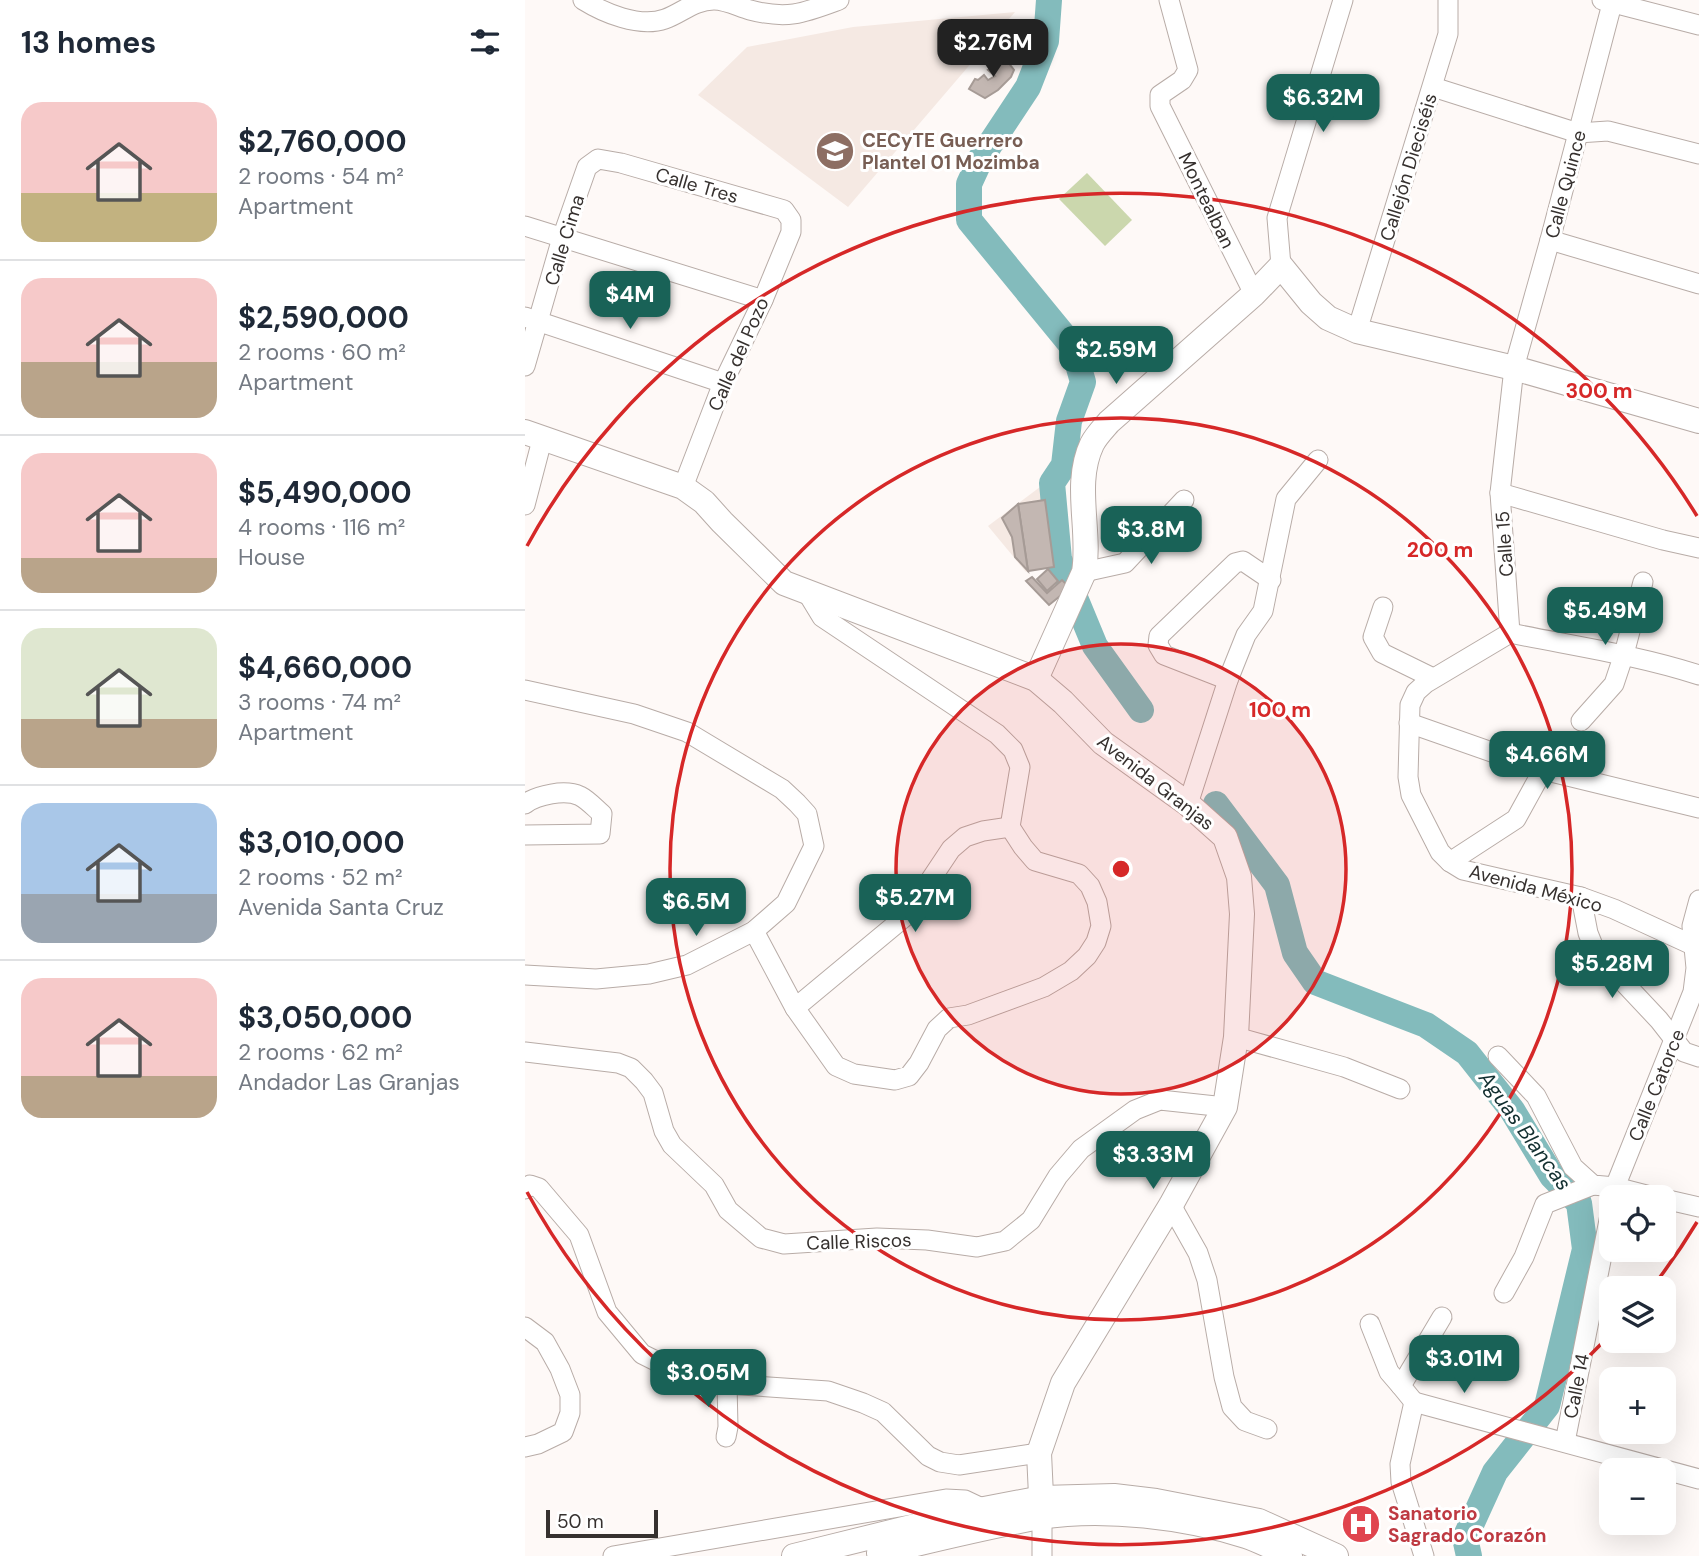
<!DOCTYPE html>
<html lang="en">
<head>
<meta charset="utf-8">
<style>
	:root { --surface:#fff; --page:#f6f6f7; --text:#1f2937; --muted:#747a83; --line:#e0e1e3; --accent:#196257 }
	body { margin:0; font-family:"DM Sans",sans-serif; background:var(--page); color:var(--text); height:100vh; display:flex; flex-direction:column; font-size:26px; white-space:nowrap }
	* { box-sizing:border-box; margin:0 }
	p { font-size:23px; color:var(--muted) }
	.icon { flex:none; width:38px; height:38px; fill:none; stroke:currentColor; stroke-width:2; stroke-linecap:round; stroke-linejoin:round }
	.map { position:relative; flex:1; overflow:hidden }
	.sheet { display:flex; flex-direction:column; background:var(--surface); width:525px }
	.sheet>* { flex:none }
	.tools { position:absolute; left:1074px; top:1185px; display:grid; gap:14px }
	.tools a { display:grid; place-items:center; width:77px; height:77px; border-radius:14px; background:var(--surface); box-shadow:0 7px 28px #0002; font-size:35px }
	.scale { position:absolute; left:21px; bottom:18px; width:112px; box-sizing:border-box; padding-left:7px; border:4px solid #36312f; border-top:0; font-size:19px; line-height:24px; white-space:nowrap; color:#36312f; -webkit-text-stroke:5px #fff; paint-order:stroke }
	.price { position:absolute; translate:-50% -60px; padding:0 16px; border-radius:14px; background:var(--accent); color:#fff; font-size:23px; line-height:46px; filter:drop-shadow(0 2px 4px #0008) }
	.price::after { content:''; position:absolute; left:50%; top:42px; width:21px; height:16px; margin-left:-10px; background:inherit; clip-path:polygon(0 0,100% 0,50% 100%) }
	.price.active { background:#222; color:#fff }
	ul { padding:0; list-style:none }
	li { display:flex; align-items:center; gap:21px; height:175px; padding:0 21px }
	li+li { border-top:2px solid var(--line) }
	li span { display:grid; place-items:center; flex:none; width:196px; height:140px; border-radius:21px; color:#555 }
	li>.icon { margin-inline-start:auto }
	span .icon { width:84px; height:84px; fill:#fffc; stroke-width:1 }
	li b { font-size:30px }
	h2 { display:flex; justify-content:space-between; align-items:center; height:84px; padding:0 21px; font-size:30px }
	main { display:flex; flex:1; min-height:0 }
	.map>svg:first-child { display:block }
</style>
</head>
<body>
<main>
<section class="sheet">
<h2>13 homes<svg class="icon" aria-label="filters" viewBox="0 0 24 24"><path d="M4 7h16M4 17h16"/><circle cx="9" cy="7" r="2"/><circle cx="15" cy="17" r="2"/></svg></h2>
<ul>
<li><span style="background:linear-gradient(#f6c9c9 65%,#c2b280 0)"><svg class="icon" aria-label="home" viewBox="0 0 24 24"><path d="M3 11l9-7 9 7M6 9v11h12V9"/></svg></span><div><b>$2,760,000</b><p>2 rooms · 54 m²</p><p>Apartment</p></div></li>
<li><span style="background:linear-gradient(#f6c9c9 60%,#b9a48a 0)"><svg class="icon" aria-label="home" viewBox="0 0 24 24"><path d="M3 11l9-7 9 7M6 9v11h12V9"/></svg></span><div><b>$2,590,000</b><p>2 rooms · 60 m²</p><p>Apartment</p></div></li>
<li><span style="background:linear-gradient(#f6c9c9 75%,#b9a48a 0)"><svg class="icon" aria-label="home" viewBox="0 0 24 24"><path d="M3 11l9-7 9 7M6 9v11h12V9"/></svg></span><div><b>$5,490,000</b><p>4 rooms · 116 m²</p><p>House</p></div></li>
<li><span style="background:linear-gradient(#dfe7d0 65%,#b9a48a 0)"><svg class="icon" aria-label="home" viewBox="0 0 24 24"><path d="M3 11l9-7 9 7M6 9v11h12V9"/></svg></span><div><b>$4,660,000</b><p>3 rooms · 74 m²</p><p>Apartment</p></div></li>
<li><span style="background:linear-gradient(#a9c7e8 65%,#9aa5b1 0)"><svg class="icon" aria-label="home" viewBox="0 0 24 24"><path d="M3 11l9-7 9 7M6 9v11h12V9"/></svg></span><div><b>$3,010,000</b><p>2 rooms · 52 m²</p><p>Avenida Santa Cruz</p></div></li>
<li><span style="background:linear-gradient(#f6c9c9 70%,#b9a48a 0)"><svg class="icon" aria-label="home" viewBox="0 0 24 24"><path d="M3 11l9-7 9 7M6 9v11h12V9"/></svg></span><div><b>$3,050,000</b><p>2 rooms · 62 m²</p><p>Andador Las Granjas</p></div></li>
</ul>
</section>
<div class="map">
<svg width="1174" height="1556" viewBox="0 0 1174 1556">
	<rect width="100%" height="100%" fill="#fef9f7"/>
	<!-- built -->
	<g fill="#f5e9e3">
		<polygon points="490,12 323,207 173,95 222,47 328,27"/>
		<polygon points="519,484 532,567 501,572 463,526"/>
	</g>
	<!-- green -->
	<polygon fill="#cbd7ad" points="562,173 607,220 580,246 534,199"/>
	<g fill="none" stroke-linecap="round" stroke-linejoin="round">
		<!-- river -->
		<g stroke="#83bbbc" stroke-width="26">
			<polyline points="524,0 521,41 503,87 456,158 444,184 444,220 548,347 558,382 544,421 539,465 527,483 534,559 570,646 616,710"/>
			<polyline points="691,804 752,885 770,953 790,982 901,1025 942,1053 987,1110 1027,1176 1054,1203 1060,1249 1022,1406 970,1472 940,1538 944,1556"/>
		</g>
	</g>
	<!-- building -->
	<g fill="#c3b7b2" stroke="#a69b96" stroke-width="2">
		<polygon points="479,57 489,70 486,77 473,90 460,98 444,89 450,79 453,80 459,75 463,80 470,76 463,70 468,67 469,63"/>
		<polygon points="520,500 529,567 503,571 493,504"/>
		<polygon points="493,504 503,571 490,557 487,537 477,518"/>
		<polygon points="523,569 533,581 522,591 512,579"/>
		<polygon points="507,577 522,593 537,580 545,588 524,605 501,581"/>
	</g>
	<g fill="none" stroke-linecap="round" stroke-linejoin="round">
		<!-- minor casing -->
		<g stroke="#b8aca7" stroke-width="21">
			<g id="minor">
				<path d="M58 0C79 13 114 28 140 19 157 13 169 0 189 0 201 0 214 7 225 10 263 20 279 13 314 0"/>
				<polyline points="644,0 663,70 657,80 635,95 635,106 729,294"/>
				<polyline points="1077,0 1174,25"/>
				<polyline points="1088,0 1025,240 989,368 975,493 985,633 901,683 891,692 885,705 883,777 886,795 915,852 925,862 938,870 1056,897 1089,909 1174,948"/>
				<polyline points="908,87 1053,133 1083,131 1174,154"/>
				<polyline points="0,226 238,300"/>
				<polyline points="1025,240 1174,284"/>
				<polyline points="756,266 752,218 818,0"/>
				<polyline points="0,317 198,383"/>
				<polyline points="832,331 923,34 923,0"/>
				<polyline points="0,366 37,238 62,167 73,159 96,163 259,210 266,220 266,232 238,300 198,383 158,487"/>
				<polyline points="975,493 1138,540 1174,548"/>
				<polyline points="0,505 17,440"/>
				<polyline points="559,572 600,563 659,500"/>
				<polyline points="858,607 848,637 857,653 908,678"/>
				<path d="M985 633C1048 646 1112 655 1174 675"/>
				<polyline points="703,680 639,655 633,645 634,636 710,563 718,561 746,580"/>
				<polyline points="0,690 109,714 162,732 257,789 272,803 282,814 289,846 261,903 229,931 162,965 124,974 71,979 0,975"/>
				<polyline points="1056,721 1089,684 1099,654 1118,582"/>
				<polyline points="884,723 1018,770 1174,808"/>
				<path d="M0 804C12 795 40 789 55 796 63 800 70 808 77 814L75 834 0 835"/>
				<polyline points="663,804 703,680 721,635 738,611 761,499 793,460"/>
				<polyline points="925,862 991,819 1018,770"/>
				<polyline points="1056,897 1063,933 1071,953 1134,1020 1159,1052 1174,1057"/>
				<polyline points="229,931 270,1008 311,1066 329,1074 370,1080 384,1076 394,1063 412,1029 424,1018 443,1015 519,987 546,971 562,956 571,942 576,926 572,902 565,886 554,874 510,861 498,847 485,827 495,767 488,750 472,734 297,617 283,594"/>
				<polyline points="270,1008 382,915 426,849 440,837 458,831 485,827"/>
				<polyline points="711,1037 819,1067 875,1089"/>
				<polyline points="0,1052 93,1063 106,1068 119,1081 128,1093 139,1131 147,1145 189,1185 203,1210 236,1238 259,1244 352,1238 402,1240 452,1247 480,1241 506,1220 533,1176 556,1149 610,1110 635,1100 700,1107"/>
				<polyline points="973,1056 1011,1096 1048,1167 1068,1185 1090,1187 1129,1197"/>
				<polyline points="0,1189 5,1185 14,1188 54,1235 82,1312 117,1354 143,1367 202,1384 303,1391 338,1403 358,1412 403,1456 415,1462 434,1465 514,1453"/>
				<polyline points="1088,1197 1090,1187 1168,992 1171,968 1167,926 1174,900"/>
				<polyline points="1139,1199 1174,1207"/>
				<polyline points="646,1205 673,1253 682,1280 699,1377 707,1407 720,1421 742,1429"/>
				<polyline points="979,1293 999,1257 1020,1204 1068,1185"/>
				<polyline points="845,1324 864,1372 876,1386"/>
				<polyline points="0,1327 20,1342 35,1369 45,1395 45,1413 38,1432 13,1444 0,1447"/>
				<polyline points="889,1402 1174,1479"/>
				<polyline points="889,1402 875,1464 876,1482 899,1556"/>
				<polyline points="889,1402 876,1386 917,1317"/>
				<polyline points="201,1437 203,1427 202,1384"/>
				<polyline points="1040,1442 1087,1205"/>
				<polyline points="88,1556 421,1499 440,1500 459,1509"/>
				<polyline points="517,1556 517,1517"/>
			</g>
		</g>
		<!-- major casing -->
		<g stroke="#b8aca7" stroke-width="26">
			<g id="major">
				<polyline points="0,432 158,487 179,502 197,522 259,583 511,679 538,702 578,743 663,804 700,837 714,877 717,914 711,1037 700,1107 646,1205 538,1383 514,1453 517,1517"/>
				<path d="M511 679 559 572C566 530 548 484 567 444 571 436 578 429 584 422L729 294 756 266 786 303 803 318 832 331 989 368 1174 421"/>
				<path d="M354 1553C407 1540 461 1527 515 1517 580 1507 660 1517 721 1536 736 1541 751 1549 765 1556"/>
				<polyline points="269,1556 459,1509 517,1498 589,1496 631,1501 734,1521 811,1556"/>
			</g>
		</g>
		<!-- minor -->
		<use href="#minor" stroke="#fff" stroke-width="19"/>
		<!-- major -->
		<use href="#major" stroke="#fff" stroke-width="24"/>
	</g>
	<!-- distance rings -->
	<circle cx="596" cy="869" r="225" fill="#d62828" fill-opacity=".12"/>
	<g fill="none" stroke="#d62828" stroke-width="3.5">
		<circle cx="596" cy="869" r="225"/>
		<circle cx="596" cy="869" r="451"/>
		<path d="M1172 1222A676 676 0 0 1 1129 1285M1086 1334A676 676 0 0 1 2 1192M2 546A676 676 0 0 1 1172 516"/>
	</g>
	<!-- icons -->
	<defs>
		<g id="school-disc" transform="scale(2.0125)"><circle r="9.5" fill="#8d6e63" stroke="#fff"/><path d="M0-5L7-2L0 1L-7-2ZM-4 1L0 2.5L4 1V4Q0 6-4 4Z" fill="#fff"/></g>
		<g id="hospital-disc" transform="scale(2.0125)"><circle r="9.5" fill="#e0444e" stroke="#fff"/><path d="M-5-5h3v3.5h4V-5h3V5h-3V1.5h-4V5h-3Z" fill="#fff"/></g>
	</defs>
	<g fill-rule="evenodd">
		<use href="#school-disc" x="310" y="151"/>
		<use href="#hospital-disc" x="836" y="1524"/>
	</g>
	<g text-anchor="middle" stroke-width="6" stroke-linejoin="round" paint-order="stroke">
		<!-- education labels -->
		<g font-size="19" font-weight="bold" fill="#785e54" stroke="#fff" text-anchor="start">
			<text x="337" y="147">CECyTE Guerrero<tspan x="337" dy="22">Plantel 01 Mozimba</tspan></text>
		</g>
		<!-- street labels -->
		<g font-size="19" fill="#36312f" stroke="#fff">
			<text transform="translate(883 167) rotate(-73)" y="7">Callejón Dieciséis</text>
			<text transform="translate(1040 184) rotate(-75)" y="7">Calle Quince</text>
			<text transform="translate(172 185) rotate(16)" y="7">Calle Tres</text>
			<text transform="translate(682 200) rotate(64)" y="7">Montealban</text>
			<text transform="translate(39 240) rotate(-73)" y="7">Calle Cima</text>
			<text transform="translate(213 354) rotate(-66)" y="7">Calle del Pozo</text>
			<text transform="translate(979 544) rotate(-94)" y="7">Calle 15</text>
			<text transform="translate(631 782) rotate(38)" y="7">Avenida Granjas</text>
			<text transform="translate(1011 888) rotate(15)" y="7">Avenida México</text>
			<text transform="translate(1131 1085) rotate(-68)" y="7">Calle Catorce</text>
			<text transform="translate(334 1241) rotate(-2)" y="7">Calle Riscos</text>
			<text transform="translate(1051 1386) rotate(-79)" y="7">Calle 14</text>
		</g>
		<!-- health labels -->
		<g font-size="19" font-weight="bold" fill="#be3a42" stroke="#fff" text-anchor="start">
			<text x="863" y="1520">Sanatorio<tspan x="863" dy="22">Sagrado Corazón</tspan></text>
		</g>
		<!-- water labels -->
		<g font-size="21" font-style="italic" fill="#122f30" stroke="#fff">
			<text transform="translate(1000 1131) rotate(54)" y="7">Aguas Blancas</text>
		</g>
	</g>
	<circle cx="596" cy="869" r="10" fill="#d62828" stroke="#fff" stroke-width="3.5"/>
	<g font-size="21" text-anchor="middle" font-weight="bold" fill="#d62828" stroke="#fff" stroke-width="6" stroke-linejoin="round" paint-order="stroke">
		<text x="1074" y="398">300 m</text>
		<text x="915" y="557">200 m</text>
		<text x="755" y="717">100 m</text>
	</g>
</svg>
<div class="tools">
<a><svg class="icon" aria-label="locate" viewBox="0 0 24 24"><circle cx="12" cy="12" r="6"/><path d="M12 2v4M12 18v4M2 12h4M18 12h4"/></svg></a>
<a><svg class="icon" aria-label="layers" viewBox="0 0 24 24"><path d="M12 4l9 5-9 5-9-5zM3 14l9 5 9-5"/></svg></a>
<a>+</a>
<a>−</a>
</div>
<div class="scale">50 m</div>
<b class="price active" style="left:468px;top:79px">$2.76M</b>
<b class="price" style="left:798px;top:134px">$6.32M</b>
<b class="price" style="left:105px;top:331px">$4M</b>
<b class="price" style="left:591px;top:386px">$2.59M</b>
<b class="price" style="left:626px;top:566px">$3.8M</b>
<b class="price" style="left:1080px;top:647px">$5.49M</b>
<b class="price" style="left:1022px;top:791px">$4.66M</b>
<b class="price" style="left:390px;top:934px">$5.27M</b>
<b class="price" style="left:171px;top:938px">$6.5M</b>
<b class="price" style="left:1087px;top:1000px">$5.28M</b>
<b class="price" style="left:628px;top:1191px">$3.33M</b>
<b class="price" style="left:939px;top:1395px">$3.01M</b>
<b class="price" style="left:183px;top:1409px">$3.05M</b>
</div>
</main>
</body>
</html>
